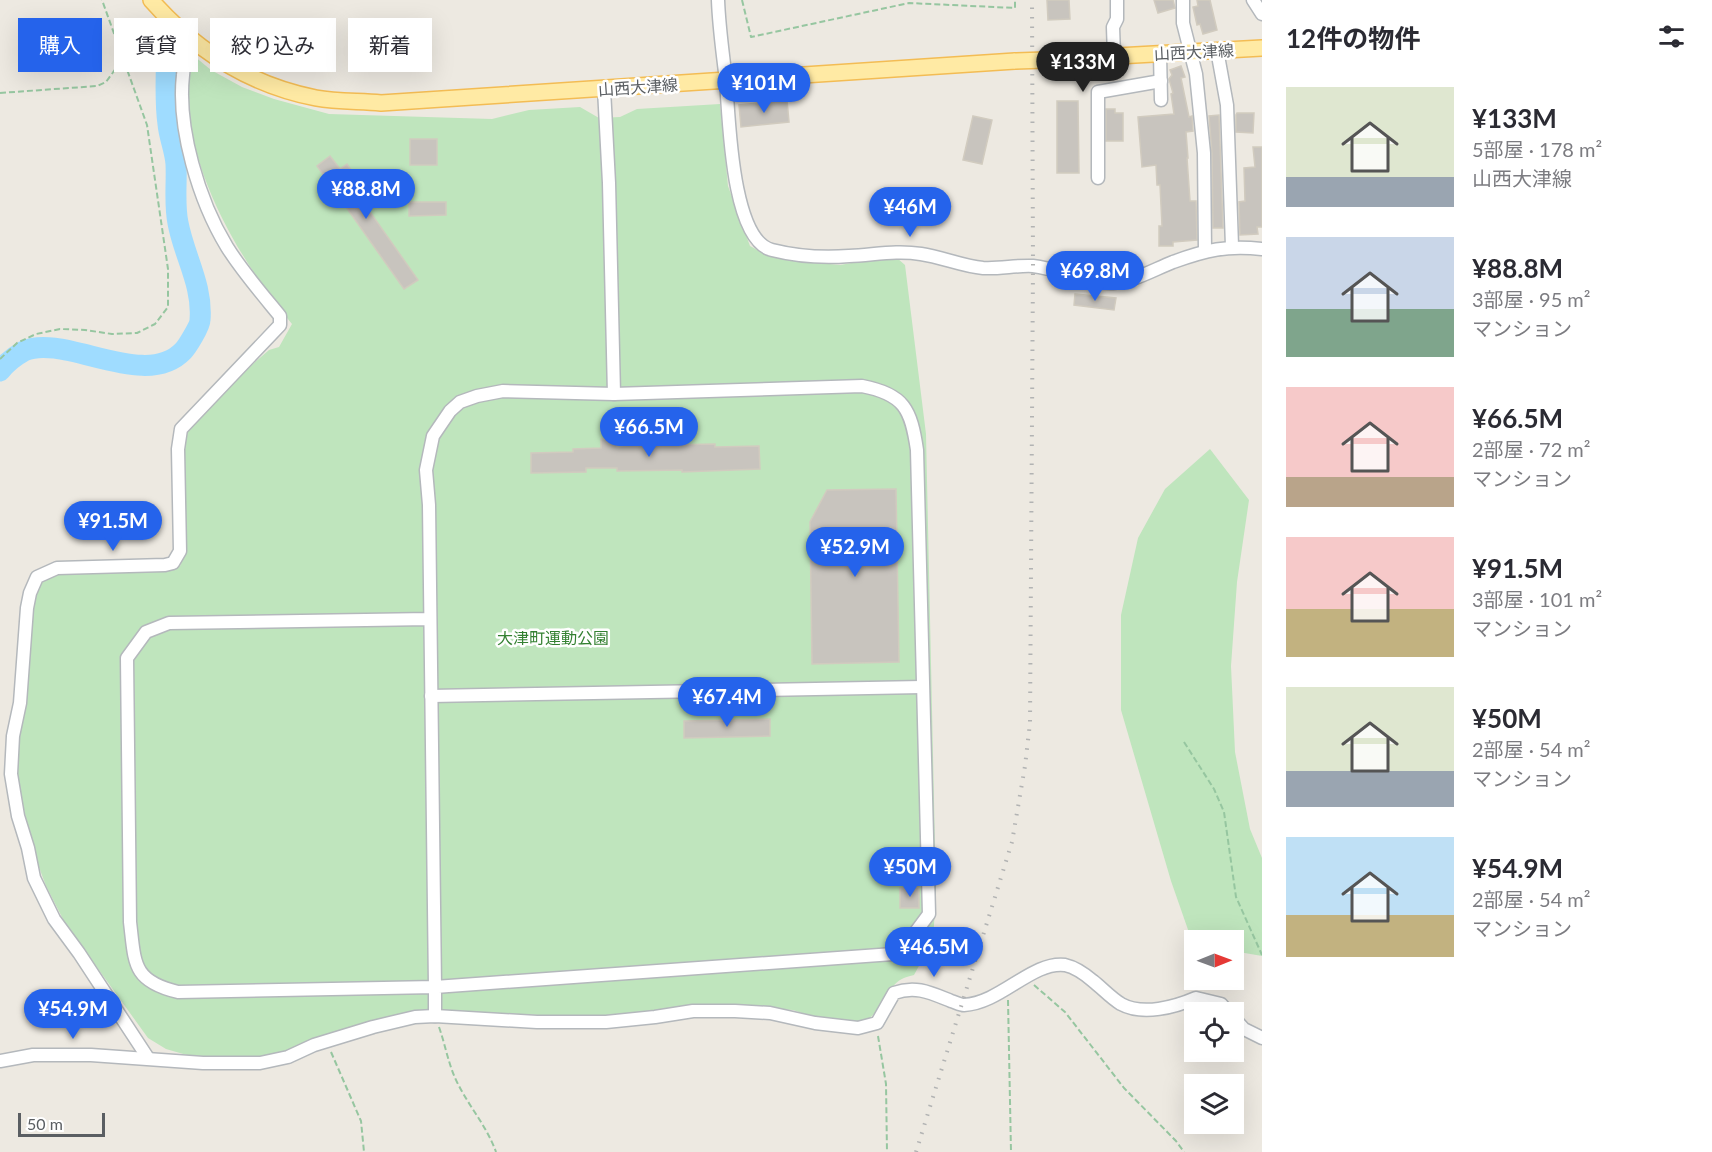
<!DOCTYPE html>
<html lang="ja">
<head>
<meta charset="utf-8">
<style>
	:root { --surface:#fff; --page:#f7f7f7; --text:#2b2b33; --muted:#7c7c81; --accent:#2563eb }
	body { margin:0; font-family:Lato,"Noto Sans JP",sans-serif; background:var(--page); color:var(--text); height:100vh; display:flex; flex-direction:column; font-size:22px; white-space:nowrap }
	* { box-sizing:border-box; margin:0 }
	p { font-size:20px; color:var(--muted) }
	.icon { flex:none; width:33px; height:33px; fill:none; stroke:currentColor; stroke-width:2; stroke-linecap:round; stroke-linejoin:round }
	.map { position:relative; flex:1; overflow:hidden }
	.panel { display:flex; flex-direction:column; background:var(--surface); width:450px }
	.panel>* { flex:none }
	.hud { position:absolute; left:18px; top:18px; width:570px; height:54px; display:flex; gap:12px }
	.needle { width:39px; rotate:89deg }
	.tools { position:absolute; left:1184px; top:930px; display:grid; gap:12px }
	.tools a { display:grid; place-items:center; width:60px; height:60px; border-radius:0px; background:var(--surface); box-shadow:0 6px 24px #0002; font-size:30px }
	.scale { position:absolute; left:18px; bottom:15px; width:87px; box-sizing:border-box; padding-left:6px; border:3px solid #5a5e62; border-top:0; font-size:16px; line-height:21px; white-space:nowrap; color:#5a5e62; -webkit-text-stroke:4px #fff; paint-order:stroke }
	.price { position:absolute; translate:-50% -51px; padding:0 14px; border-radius:21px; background:var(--accent); color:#fff; font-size:20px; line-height:39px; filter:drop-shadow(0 2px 3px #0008) }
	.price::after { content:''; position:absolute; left:50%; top:36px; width:18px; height:14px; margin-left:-9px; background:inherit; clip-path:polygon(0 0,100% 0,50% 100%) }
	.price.active { background:#222; color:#fff }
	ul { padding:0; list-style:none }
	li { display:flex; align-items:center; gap:18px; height:150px; padding:0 24px }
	li span { display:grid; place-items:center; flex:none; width:168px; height:120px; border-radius:0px; color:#555 }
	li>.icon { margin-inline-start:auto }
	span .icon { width:72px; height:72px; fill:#fffc; stroke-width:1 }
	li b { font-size:26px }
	h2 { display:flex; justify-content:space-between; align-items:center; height:72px; padding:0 24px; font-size:26px }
	.pill { padding:0 21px; border-radius:0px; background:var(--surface); box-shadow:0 6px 24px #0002; font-size:21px; line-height:54px }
	.pill.active { background:var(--accent); color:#fff }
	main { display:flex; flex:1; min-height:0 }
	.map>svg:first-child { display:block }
</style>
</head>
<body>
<main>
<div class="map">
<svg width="1262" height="1152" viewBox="0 0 1262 1152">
	<rect width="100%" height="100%" fill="#ede9e1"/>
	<!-- green -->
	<g fill="#bfe5bd">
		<path d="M194 56 211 70 242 87 274 99 329 114 492 119 529 110 580 107 599 118 620 117 637 109 720 104 728 186 750 246 767 255 799 261 840 265 874 259 897 258 905 265 926 434 936 893 933 940 914 975C892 980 894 987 882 1004 879 1009 874 1014 869 1019L846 1024 814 1017 793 1010 704 1005 646 1015 561 1016 430 1010 315 1038 278 1056 256 1060H204L166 1049 148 1038 65 923 46 886 36 859 18 785 17 745 24 709 34 597 44 579 59 573 166 570 180 566 185 554 183 454 185 439 191 425 222 391 269 350 279 347 292 324C241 262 183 167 189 83 190 74 192 65 194 56Z"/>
		<polygon points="1210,449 1249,500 1237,582 1231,666 1235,752 1250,829 1262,858 1262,956 1233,951 1233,940 1194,940 1193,944 1171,881 1121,710 1121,615 1138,538 1165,489"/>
	</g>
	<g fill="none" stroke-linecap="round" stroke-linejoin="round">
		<!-- river -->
		<path stroke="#9fdcff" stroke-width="21" d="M0 371C6 363 15 356 24 351 64 333 145 391 183 351 187 347 200 326 200 320 203 285 184 256 178 223 174 204 177 183 176 164 175 150 169 137 168 124 164 96 167 66 167 37"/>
	</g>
	<!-- building -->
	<g fill="#c8c4be" stroke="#d1cbbf" stroke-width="1.5">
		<polygon points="1047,0 1069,0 1070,19 1048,20"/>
		<polygon points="1154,0 1173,0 1175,8 1158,13"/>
		<polygon points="1197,0 1210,0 1217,30 1203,34 1200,24 1197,25 1193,7 1198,6"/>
		<polygon points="1181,66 1185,77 1181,78 1189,117 1192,116 1193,131 1186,132 1188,158 1187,158 1190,201 1196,201 1197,240 1173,242 1173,246 1159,246 1159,226 1162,226 1160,185 1157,185 1156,165 1142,167 1138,117 1174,114 1171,94 1173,93 1169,79 1172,75 1170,70"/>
		<polygon points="787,100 789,122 741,127 739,105"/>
		<polygon points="1057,101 1078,101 1079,173 1057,173"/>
		<polygon points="1106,109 1115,109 1115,113 1123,113 1123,141 1106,141"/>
		<polygon points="1237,113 1254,113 1253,133 1236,132 1236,115"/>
		<polygon points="1219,115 1223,228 1213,228 1212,153 1209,116"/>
		<polygon points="973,116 992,120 982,164 963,160"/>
		<rect x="410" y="139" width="27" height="26"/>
		<polygon points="1253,147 1262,147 1262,227 1257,227 1258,234 1240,235 1239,202 1245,201 1244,168 1255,167"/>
		<polygon points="330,156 340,169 347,164 358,180 351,185 418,280 404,289 317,166"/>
		<polygon points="409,202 446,202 446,215 409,216"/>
		<polygon points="1075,294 1116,298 1114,310 1074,305"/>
		<polygon points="601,439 617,439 617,447 651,442 665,445 715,444 715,447 759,446 760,469 682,472 682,470 617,471 617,468 586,468 586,472 531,473 531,453 573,452 573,449 601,448"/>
		<polygon points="896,489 899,662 812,664 810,522 827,490"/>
		<polygon points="770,719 770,736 684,738 684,721"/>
		<polygon points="919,887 919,908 900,908 900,888"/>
	</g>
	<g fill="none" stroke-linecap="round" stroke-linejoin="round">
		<!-- minor casing -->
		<g stroke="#b4b8bc" stroke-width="15">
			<g id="minor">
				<path d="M718 0C719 28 723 54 726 81 729 116 731 240 772 250 796 256 824 258 849 256 874 255 896 250 921 254 942 257 962 266 983 268 1000 269 1017 265 1033 266 1060 269 1086 284 1113 283 1135 281 1153 270 1173 262 1206 250 1227 245 1262 249"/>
				<polyline points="1183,0 1183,23 1196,74 1204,153 1205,251"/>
				<polyline points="1253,0 1262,14"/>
				<polyline points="1217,50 1227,105 1232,246"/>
				<polyline points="1160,54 1161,100"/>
				<polyline points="1114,56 1113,27 1117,19 1117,0"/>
				<polyline points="604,89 609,183 614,394"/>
				<polyline points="1098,178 1098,92 1161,81"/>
				<path d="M429 619 169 623 146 632 127 658 130 922C135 963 132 981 178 992L435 987 893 954 903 949 929 914 917 450C911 409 904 394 862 386L614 394 503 391 477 396 460 402 450 411 433 436 426 470 429 505 435 987V1016"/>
				<polyline points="431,696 922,687"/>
				<polyline points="1233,1017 1244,1029 1262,1038"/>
				<path d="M148 1058 79 953 54 919 34 878 28 848 18 816 11 774 13 736 20 703 27 608 30 593 37 577 57 568 165 565 173 563 180 551 178 449 181 429 280 325V316C262 294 242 271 227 247 199 201 177 128 183 75 184 63 188 51 190 39"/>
				<path d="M0 1061 33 1055H91L203 1063H260L288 1057 314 1045 373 1027 415 1017 435 1016 537 1022H606L655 1017 693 1011H735L770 1013 815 1023 858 1028 877 1023 894 993C916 985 931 993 951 1001 955 1002 960 1005 964 1005 1001 1003 1032 961 1065 965 1074 967 1086 975 1093 981 1102 988 1111 998 1121 1004 1143 1016 1175 1007 1196 998L1221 1004 1228 1012"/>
			</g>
		</g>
		<!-- major casing -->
		<g stroke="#f3bc54" stroke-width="18">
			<g id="major">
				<path d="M151 0C195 50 250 85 316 98 337 102 359 101 381 103L1015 61"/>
				<polyline points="1045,60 1262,48"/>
			</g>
		</g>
		<!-- path -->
		<g stroke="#96c6a0" stroke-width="2" stroke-dasharray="6 3" stroke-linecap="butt">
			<polyline points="742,0 751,37 909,3 1015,8 1015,0"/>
			<polyline points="0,93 97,86 106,82 122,60"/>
			<polyline points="0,359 17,343 36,334 60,329 85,330 112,334 137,333 155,324 168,307 168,269 147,125 102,0"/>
			<polyline points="1184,742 1214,789 1224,812 1236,897 1262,955"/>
			<polyline points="1034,985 1065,1012 1124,1088 1176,1141 1184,1152"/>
			<polyline points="1008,1000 1011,1152"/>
			<path d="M439 1027C446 1047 449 1068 459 1086 471 1109 487 1127 496 1152"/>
			<polyline points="878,1036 886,1084 887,1152"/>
			<polyline points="331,1052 361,1121 364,1152"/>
		</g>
		<!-- minor -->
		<use href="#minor" stroke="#fff" stroke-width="12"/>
		<!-- major -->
		<use href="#major" stroke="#ffeaa4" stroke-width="15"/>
		<!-- rail -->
		<polyline stroke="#b2b3b3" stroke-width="4" stroke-dasharray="1.5 8" stroke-linecap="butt" points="916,1152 1012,842 1025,766 1030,723 1033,266 1032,0"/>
		<!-- major-bridge casing -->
		<g stroke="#f3bc54" stroke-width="18" stroke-linecap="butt">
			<polyline id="major-bridge" points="1015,61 1045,60"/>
		</g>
		<!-- major-bridge -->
		<use href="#major-bridge" stroke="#ffeaa4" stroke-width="15"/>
	</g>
	<g text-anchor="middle" stroke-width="5" stroke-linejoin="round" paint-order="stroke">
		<!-- street labels -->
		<g font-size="16" fill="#5a5e62" stroke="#fff">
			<text transform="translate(1194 52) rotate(-3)" y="6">山西大津線</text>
			<text transform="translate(638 87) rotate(-4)" y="6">山西大津線</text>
		</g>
		<!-- park labels -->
		<g font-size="16" fill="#348132" stroke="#fff">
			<text x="553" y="644">大津町運動公園</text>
		</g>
	</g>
</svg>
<div class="tools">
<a><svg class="needle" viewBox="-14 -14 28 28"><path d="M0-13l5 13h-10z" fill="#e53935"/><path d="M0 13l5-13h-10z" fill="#7c7c81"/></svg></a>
<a><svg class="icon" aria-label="locate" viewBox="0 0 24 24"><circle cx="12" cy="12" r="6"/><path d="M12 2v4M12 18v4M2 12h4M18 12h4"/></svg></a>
<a><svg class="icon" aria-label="layers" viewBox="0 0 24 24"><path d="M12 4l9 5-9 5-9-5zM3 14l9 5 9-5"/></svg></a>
</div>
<div class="scale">50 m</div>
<b class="price active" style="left:1083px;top:93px">¥133M</b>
<b class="price" style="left:764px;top:114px">¥101M</b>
<b class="price" style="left:366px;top:220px">¥88.8M</b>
<b class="price" style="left:910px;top:238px">¥46M</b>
<b class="price" style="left:1095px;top:302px">¥69.8M</b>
<b class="price" style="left:649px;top:458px">¥66.5M</b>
<b class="price" style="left:113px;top:552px">¥91.5M</b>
<b class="price" style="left:855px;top:578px">¥52.9M</b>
<b class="price" style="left:727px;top:728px">¥67.4M</b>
<b class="price" style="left:910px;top:898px">¥50M</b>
<b class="price" style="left:934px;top:978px">¥46.5M</b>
<b class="price" style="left:73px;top:1040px">¥54.9M</b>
<div class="hud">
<a class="pill active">購入</a>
<a class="pill">賃貸</a>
<a class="pill">絞り込み</a>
<a class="pill">新着</a>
</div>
</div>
<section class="panel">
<h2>12件の物件<svg class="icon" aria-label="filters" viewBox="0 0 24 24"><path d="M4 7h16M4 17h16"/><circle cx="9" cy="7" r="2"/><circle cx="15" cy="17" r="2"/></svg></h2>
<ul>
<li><span style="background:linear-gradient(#dfe7d0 75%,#9aa5b1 0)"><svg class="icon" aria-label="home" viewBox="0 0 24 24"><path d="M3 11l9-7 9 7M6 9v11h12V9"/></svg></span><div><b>¥133M</b><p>5部屋 · 178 m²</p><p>山西大津線</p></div></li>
<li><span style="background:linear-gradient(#c9d6e8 60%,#7fa58c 0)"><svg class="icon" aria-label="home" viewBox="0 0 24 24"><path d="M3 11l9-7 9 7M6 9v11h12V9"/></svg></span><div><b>¥88.8M</b><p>3部屋 · 95 m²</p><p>マンション</p></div></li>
<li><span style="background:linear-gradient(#f6c9c9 75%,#b9a48a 0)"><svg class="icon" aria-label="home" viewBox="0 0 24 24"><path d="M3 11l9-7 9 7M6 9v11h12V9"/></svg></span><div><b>¥66.5M</b><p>2部屋 · 72 m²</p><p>マンション</p></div></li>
<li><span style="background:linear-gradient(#f6c9c9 60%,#c2b280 0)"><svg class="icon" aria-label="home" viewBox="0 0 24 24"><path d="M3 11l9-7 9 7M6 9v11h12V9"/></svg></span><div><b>¥91.5M</b><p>3部屋 · 101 m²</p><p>マンション</p></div></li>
<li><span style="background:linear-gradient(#dfe7d0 70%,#9aa5b1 0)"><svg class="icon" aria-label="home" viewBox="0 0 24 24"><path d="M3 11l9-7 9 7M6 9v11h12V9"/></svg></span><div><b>¥50M</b><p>2部屋 · 54 m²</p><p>マンション</p></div></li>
<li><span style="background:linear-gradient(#bfe0f5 65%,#c2b280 0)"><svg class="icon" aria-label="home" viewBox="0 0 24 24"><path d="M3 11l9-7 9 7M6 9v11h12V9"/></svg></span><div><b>¥54.9M</b><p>2部屋 · 54 m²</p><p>マンション</p></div></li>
</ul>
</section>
</main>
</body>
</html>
